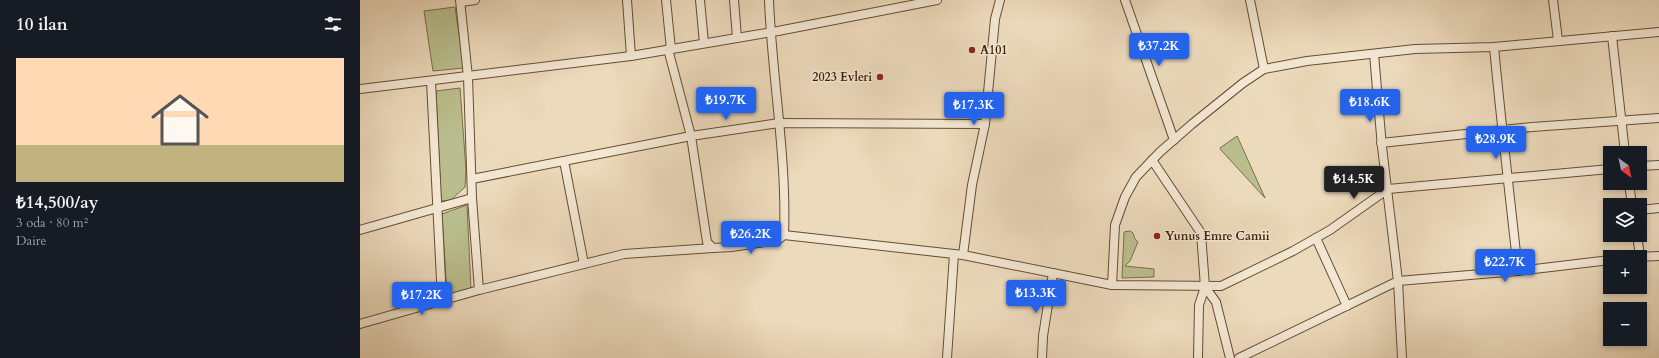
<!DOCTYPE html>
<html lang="tr">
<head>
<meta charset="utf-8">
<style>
	:root { --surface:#171b24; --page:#242831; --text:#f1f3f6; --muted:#9ea1a6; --accent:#2563eb }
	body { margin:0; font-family:Cardo,serif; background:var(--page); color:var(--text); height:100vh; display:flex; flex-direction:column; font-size:15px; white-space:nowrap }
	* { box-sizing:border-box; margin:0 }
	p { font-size:13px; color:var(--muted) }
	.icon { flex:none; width:22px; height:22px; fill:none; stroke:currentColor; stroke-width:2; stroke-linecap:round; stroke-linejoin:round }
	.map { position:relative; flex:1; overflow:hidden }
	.side { display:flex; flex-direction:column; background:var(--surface); width:360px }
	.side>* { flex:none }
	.needle { width:26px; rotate:147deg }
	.buttons { position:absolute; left:1243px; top:146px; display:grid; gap:8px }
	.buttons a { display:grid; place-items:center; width:44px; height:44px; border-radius:0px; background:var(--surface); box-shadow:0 2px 6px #0003; font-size:20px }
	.price { position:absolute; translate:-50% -34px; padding:0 9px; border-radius:4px; background:var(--accent); color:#fff; font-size:13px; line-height:26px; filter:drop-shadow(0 1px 2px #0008) }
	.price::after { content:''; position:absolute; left:50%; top:24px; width:12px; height:9px; margin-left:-6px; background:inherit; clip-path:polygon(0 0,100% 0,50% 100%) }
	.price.on { background:#222; color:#fff }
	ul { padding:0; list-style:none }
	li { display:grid; align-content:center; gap:8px; height:212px; padding:0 16px }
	li span { display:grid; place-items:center; height:124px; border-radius:0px; color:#555 }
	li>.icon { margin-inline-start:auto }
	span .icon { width:72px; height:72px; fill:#fffc; stroke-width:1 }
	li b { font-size:17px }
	h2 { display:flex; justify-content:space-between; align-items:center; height:48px; padding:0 16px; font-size:17px }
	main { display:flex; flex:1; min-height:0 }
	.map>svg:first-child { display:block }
</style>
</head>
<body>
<main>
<section class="side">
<h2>10 ilan<svg class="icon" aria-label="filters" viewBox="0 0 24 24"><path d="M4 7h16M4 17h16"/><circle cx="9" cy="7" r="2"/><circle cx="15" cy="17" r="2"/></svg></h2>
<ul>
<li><span style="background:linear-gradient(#ffd9b3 70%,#c2b280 0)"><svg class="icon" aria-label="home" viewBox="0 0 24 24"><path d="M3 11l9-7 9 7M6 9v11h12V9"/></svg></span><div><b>₺14,500/ay</b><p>3 oda · 80 m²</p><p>Daire</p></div></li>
</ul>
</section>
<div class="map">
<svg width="1299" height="358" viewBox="0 0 1299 358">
	<rect width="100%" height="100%" fill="#ecdabc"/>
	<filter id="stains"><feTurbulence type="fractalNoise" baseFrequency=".005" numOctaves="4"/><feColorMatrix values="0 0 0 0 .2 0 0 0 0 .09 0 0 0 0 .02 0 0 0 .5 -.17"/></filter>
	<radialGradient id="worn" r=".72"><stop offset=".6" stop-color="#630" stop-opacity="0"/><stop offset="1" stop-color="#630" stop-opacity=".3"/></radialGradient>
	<!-- green -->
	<g fill="#babe8e" stroke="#7a6e49">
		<polygon points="95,7 104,68 73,71 64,11"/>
		<polygon points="100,88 106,170 105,187 91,200 81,201 76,91"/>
		<polygon points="877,136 878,138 905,198 861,150 860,148"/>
		<polygon points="107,205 111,290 87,295 82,214"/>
		<polygon points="770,231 773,233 775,239 778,242 770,261 765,266 794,269 794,277 762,278 764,232"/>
	</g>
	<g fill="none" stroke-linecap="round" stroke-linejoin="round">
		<!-- street casing -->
		<g stroke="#674d32" stroke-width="10">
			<g id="street">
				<polyline points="100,0 108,77 112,198 119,290 264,254 353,248"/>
				<polyline points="267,0 271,56"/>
				<polyline points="306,0 311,49"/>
				<polyline points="340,0 344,43"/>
				<polyline points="374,0 377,38"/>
				<polyline points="765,0 814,140"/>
				<polyline points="890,0 904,69"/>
				<polyline points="1193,0 1198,40"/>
				<polyline points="101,2 115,0"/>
				<polyline points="1252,36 1265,153"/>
				<path d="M1134 47C1141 122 1150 197 1158 271"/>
				<path d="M308 49 331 136 347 242 353 248 371 247 418 240 424 235C427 157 412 78 409 0"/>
				<polyline points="1014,54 1022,147 1038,281 1042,358"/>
				<polyline points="71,81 82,300"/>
				<polyline points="0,89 271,56 418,31 577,0"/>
				<polyline points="1021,143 1172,127 1299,118"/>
				<polyline points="792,160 841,233 845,287 839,305 838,358"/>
				<polyline points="204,161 224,264"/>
				<polyline points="1280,166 1299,165"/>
				<polyline points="112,179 331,136 419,123 625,124"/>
				<polyline points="1269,183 1272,205"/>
				<polyline points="1280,210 1299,208"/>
				<polyline points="0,230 112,198"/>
				<polyline points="424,235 603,255 752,285 861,286 933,251 970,230 1028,189 1250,169"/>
				<polyline points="1277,235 1280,256"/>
				<polyline points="956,238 987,306"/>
				<polyline points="603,255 612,185 625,124 635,19 640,0"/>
				<polyline points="1276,257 1299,256"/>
				<polyline points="752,285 755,225 765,197 776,177 800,152 832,124 883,83 904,69 947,61 1055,49 1134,47 1299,32"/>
				<polyline points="845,287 856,302 870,358"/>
				<polyline points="0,324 119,290"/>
				<polyline points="587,358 594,254"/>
				<polyline points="682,358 683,336 693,273"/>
				<polyline points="879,358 1038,281 1158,271 1250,260"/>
			</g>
		</g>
		<!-- street -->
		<use href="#street" stroke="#f3e7d3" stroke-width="8"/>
	</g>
	<!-- markers -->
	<g fill="#8f2418" stroke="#f3e7d3" stroke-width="1.5">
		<circle cx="612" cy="50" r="4"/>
		<circle cx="520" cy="77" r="4"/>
		<circle cx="797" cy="236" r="4"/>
	</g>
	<g text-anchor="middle" stroke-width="3" stroke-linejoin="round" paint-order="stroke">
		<!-- poi labels -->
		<g font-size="12" font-weight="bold" fill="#3b1e04" stroke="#f3e7d3" text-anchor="start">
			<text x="620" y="54">A101</text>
			<text x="512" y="81" text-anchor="end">2023 Evleri</text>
			<text x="805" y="240">Yunus Emre Camii</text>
		</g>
	</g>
	<rect width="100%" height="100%" filter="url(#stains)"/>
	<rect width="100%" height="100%" fill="url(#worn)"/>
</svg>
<div class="buttons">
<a><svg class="needle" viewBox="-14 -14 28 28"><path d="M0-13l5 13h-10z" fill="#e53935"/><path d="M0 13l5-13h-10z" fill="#9ea1a6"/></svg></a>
<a><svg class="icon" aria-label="layers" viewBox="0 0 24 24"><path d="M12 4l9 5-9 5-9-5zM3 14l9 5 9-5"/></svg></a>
<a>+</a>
<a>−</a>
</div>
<b class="price" style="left:799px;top:67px">₺37.2K</b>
<b class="price" style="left:366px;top:121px">₺19.7K</b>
<b class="price" style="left:1010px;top:123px">₺18.6K</b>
<b class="price" style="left:614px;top:126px">₺17.3K</b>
<b class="price" style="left:1136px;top:160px">₺28.9K</b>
<b class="price on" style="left:994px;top:200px">₺14.5K</b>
<b class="price" style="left:391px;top:255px">₺26.2K</b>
<b class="price" style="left:1145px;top:283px">₺22.7K</b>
<b class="price" style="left:676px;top:314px">₺13.3K</b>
<b class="price" style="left:62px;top:316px">₺17.2K</b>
</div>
</main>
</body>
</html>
